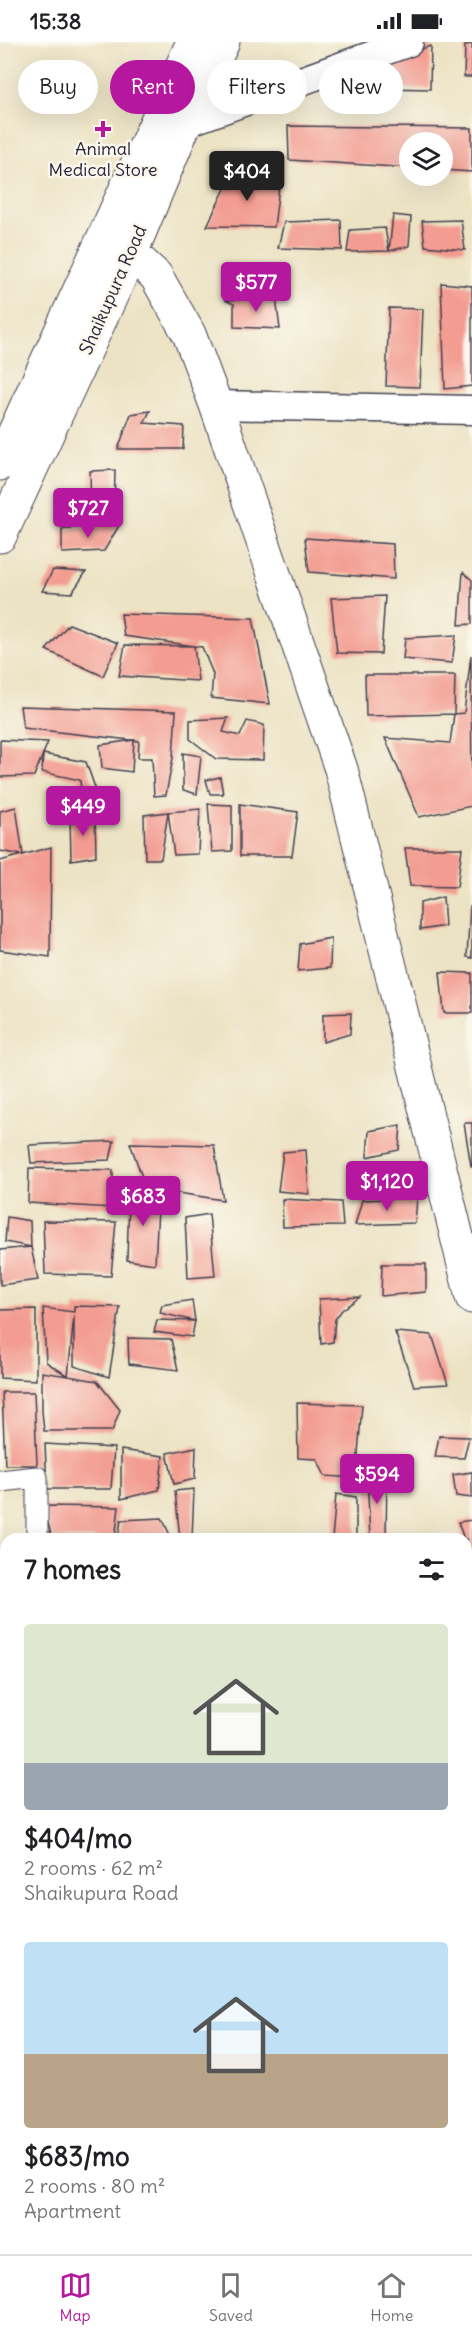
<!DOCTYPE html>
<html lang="en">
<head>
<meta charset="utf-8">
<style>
	:root { --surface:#fff; --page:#f2f2f2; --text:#202124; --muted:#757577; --line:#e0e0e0; --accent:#b5179e }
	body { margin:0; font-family:Delius,sans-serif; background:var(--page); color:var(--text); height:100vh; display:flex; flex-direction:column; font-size:22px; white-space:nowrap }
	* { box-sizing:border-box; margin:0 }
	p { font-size:20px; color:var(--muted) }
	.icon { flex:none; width:33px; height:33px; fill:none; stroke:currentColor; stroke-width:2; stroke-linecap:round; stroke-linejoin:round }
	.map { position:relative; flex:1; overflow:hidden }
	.sheet { position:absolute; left:0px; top:1491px; width:472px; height:722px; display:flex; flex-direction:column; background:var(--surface); border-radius:18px 18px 0 0; box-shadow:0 6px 24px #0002 }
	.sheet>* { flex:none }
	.top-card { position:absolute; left:18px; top:18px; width:436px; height:54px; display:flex; gap:12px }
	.fabs { position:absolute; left:399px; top:90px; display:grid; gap:12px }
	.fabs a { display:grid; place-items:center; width:54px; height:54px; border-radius:50%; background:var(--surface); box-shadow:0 6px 24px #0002; font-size:30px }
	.price { position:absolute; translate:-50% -51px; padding:0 14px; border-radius:6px; background:var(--accent); color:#fff; font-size:20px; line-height:39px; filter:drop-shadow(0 2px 3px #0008) }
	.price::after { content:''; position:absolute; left:50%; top:36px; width:18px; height:14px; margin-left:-9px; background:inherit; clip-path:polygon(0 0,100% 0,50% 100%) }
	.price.current { background:#222; color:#fff }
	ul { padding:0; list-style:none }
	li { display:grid; align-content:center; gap:12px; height:318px; padding:0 24px }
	li span { display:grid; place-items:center; height:186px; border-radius:6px; color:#555 }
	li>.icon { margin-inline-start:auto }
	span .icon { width:108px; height:108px; fill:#fffc; stroke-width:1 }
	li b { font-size:26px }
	h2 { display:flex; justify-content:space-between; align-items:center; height:72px; padding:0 24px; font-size:26px }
	.chip { padding:0 21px; border-radius:27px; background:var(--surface); box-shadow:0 6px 24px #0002; font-size:21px; line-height:54px }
	.chip.current { background:var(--accent); color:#fff }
	.status { display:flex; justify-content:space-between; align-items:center; height:42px; padding:0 30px; background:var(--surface); direction:ltr }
	.status svg { height:16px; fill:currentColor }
	.tab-bar { display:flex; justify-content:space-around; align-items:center; height:84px; border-top:2px solid var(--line); background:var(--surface); font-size:16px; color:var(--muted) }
	.tab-bar a { display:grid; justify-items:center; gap:3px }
	.tab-bar .current { color:var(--accent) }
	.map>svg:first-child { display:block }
</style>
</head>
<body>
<div class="status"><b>15:38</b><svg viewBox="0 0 49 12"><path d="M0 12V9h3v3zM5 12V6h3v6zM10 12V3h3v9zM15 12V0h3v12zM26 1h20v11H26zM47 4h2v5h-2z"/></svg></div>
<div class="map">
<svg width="472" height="2212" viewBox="0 0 472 2212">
	<rect width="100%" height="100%" fill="#fbf7ec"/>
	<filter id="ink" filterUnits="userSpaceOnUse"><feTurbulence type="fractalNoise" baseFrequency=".0167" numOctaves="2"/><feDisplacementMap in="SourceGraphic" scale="12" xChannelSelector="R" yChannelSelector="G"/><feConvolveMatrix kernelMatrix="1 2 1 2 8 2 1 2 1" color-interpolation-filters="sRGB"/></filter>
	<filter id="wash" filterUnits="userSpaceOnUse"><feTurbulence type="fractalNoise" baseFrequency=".008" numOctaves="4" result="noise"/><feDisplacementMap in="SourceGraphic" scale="24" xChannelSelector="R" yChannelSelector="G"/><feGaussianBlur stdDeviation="1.35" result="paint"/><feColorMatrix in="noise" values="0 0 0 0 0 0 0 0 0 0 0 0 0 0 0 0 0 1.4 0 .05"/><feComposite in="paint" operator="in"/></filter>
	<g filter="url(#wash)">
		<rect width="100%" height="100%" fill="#ece3c4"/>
		<g id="blocks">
			<!-- building -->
			<g fill="#f39c91">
				<polygon points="472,2 472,35 464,35 465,3"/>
				<polygon points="431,4 430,47 384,46 386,18"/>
				<polygon points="288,84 472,86 472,130 442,128 442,100 410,100 410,126 289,118"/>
				<polygon points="233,130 280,137 274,185 207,184"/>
				<polygon points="393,173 411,175 409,204 389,209 347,210 350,188 385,186 389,209"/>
				<polygon points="341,178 342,208 278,206 284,180"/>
				<polygon points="461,178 465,208 425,204 422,179"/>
				<polygon points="441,241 472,244 472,344 445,347"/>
				<polygon points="276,256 280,287 234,285 234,262 225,258"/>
				<polygon points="389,266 423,267 420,345 386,344"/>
				<polygon points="150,369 144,381 184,384 183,407 118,407 131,372"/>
				<polygon points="115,428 114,470 91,476 90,429"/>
				<polygon points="120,482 104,509 62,511 62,487"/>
				<polygon points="305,496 393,502 394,537 309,530"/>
				<polygon points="53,528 86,530 72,551 42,549"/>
				<polygon points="463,530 472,538 472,582 459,583"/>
				<polygon points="385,554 381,612 337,611 331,556"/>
				<polygon points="121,572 253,576 270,662 211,656 213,632 202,605 194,604 198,639 119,634 125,603 194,604 124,594"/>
				<polygon points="69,582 118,601 103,634 46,608"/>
				<polygon points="456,593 452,621 403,617 405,596"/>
				<polygon points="471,613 472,764 419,775 385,696 450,701 454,672 366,674 365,633 455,633 454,672 464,671"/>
				<polygon points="20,664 176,669 173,716 166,753 154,754 152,716 138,716 139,699 23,686"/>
				<polygon points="228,676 223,690 240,694 247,679 264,683 263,718 216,717 190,697 190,678"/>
				<polygon points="0,698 48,700 34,734 0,735"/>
				<polygon points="134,698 132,730 102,726 100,703"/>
				<polygon points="183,711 201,714 197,752 183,748"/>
				<polygon points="43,712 86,720 100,760 82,759 80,738 42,730"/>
				<polygon points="220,735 223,752 210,752 206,738"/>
				<polygon points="208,762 232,763 232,809 212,810"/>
				<polygon points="240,762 298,770 292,814 240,814"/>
				<polygon points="16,765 23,813 0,809 0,769"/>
				<polygon points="200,767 198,812 174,813 168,770 161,817 145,817 144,773 168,770"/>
				<polygon points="95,772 96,814 71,818 70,774"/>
				<polygon points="51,805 50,915 0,908 0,819"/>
				<polygon points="405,806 462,806 457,845 410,844"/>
				<polygon points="443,855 445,884 420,888 420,861"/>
				<polygon points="472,863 472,916 467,915 470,864"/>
				<polygon points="331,896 330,926 298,929 300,902"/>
				<polygon points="440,930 472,931 472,971 444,971"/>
				<polygon points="351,971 350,992 323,1000 323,972"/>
				<polygon points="464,1081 472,1081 472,1124 471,1124"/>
				<polygon points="401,1083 399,1108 367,1115 369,1089"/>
				<polygon points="114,1099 110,1118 31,1121 29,1103"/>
				<polygon points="130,1101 214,1103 223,1158 146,1146"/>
				<polygon points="306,1108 309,1152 278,1149 283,1110"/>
				<polygon points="29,1126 113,1128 113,1166 28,1161"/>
				<polygon points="159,1148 155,1222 127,1218 129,1155"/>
				<polygon points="417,1156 415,1181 355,1183 362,1158"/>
				<polygon points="282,1157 341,1160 343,1184 283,1185"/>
				<polygon points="209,1172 215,1234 188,1236 185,1176"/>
				<polygon points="7,1175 30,1179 31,1205 38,1238 0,1243 0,1208 31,1205 5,1200"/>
				<polygon points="43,1179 116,1180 111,1234 45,1232"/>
				<polygon points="382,1222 426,1222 426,1250 381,1254"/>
				<polygon points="360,1255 342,1268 335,1277 333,1300 321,1302 319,1257"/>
				<polygon points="192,1258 195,1279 160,1271 162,1263"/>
				<polygon points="74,1264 120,1265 109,1335 74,1324 74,1273 68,1334 97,1339 120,1368 112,1389 44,1389 42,1369 42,1330 68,1334 46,1320 43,1266 74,1270"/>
				<polygon points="36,1267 36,1338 0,1336 0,1268"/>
				<polygon points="157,1278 195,1279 192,1295 154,1290"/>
				<polygon points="395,1290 432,1293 448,1342 414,1344"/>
				<polygon points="128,1296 171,1297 178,1328 129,1322"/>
				<polygon points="2,1350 34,1350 37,1423 5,1423"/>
				<polygon points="297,1361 362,1363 356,1436 325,1434 317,1417 298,1416"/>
				<polygon points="439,1394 469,1395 464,1416 435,1415"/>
				<polygon points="45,1402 114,1406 111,1447 47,1447"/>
				<polygon points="196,1405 195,1437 174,1442 167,1411"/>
				<polygon points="121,1408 163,1414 159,1448 121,1457"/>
				<polygon points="472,1430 472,1456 456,1454 453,1433"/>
				<polygon points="367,1431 387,1431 386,1497 370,1497"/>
				<polygon points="194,1447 192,1497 180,1497 175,1449"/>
				<polygon points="336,1452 356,1455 356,1497 332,1497"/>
				<polygon points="44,1464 119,1465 115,1497 52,1497"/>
				<polygon points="162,1476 169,1491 169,1497 118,1497 121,1478"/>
				<polygon points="472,1478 472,1520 466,1505 466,1497 464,1497 458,1480"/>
				<rect x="0" y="1566" width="6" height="26"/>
				<rect x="0" y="1598" width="6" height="32"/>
				<polygon points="0,1694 3,1694 6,1712 6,1733 0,1733"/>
				<polygon points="0,1783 6,1783 6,1815 0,1810"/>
				<rect x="466" y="1827" width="6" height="22"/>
				<polygon points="0,1854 6,1855 6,1910 0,1910"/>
				<rect x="0" y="2000" width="6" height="38"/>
				<polygon points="0,2059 6,2059 6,2091 0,2090"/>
				<polygon points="0,2145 6,2146 6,2165 0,2164"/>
				<rect x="99" y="2206" width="45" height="6"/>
				<rect x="156" y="2206" width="27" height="6"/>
				<polygon points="200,2206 238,2206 240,2212 201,2212"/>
			</g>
		</g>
	</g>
	<g filter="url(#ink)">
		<use href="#blocks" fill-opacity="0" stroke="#403f50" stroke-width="1.5"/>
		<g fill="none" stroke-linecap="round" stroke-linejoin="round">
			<!-- service casing -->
			<g stroke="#403f50" stroke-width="17">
				<g id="service">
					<polyline points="466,1551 472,1550"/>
					<polyline points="290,2206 290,2212"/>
				</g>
			</g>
			<!-- pedestrian casing -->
			<g stroke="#403f50" stroke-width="23">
				<polyline id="pedestrian" points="0,1439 37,1435 37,1497"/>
			</g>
			<!-- minor casing -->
			<g stroke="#403f50" stroke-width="31">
				<g id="minor">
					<polyline points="185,81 409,0"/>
					<polyline points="216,363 472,368"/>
					<polyline points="0,2210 39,2210"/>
				</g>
			</g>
			<!-- tertiary casing -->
			<g stroke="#403f50" stroke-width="35">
				<polyline id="tertiary" points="106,201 131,211 156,234 189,292 216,363 341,727 472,1255"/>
			</g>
			<!-- primary casing -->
			<g stroke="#403f50" stroke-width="35">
				<g id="primary">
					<polyline points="0,422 193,0"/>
					<polyline points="0,494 131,211 185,81 223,0"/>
				</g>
			</g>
			<!-- service -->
			<use href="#service" stroke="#fff" stroke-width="15"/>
			<!-- pedestrian -->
			<use href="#pedestrian" stroke="#fff" stroke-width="21"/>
			<!-- minor -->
			<use href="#minor" stroke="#fff" stroke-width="28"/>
			<!-- tertiary -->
			<use href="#tertiary" stroke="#fff" stroke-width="33"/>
			<!-- primary -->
			<use href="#primary" stroke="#fff" stroke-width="33"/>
		</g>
	</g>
	<!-- markers -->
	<path fill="#b5179e" stroke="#fbf7ec" stroke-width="2" d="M100 78h6v6h6v6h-6v6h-6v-6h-6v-6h6z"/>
	<g text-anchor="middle" stroke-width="5" stroke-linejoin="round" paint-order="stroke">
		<!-- poi labels -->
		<g font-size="18" fill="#22223b" stroke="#fbf7ec">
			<text x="103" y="113">Animal<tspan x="103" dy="21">Medical Store</tspan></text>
		</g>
		<!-- street labels -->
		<g font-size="18" fill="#22223b" stroke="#fbf7ec">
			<text transform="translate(113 248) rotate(-66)" y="6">Shaikupura Road</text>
		</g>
	</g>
</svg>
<div class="fabs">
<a><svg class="icon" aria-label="layers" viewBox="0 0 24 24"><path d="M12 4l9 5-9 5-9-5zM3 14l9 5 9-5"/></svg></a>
</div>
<b class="price current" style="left:247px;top:160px">$404</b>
<b class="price" style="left:256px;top:271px">$577</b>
<b class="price" style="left:88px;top:497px">$727</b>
<b class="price" style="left:83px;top:795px">$449</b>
<b class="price" style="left:387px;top:1170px">$1,120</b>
<b class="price" style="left:143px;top:1185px">$683</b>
<b class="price" style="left:377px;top:1463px">$594</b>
<div class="top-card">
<a class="chip">Buy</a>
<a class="chip current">Rent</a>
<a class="chip">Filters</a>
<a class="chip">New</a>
</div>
<section class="sheet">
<h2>7 homes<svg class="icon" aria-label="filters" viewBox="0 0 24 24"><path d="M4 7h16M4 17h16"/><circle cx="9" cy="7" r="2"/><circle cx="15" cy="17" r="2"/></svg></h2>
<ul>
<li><span style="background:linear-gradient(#dfe7d0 75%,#9aa5b1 0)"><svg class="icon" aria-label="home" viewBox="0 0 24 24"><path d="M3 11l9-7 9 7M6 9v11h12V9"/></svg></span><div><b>$404/mo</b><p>2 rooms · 62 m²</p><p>Shaikupura Road</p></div></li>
<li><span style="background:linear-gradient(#bfe0f5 60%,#b9a48a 0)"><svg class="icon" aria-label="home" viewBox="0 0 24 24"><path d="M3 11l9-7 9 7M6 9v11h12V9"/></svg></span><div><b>$683/mo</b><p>2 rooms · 80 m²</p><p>Apartment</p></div></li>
</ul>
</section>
</div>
<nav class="tab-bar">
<a class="current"><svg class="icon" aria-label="map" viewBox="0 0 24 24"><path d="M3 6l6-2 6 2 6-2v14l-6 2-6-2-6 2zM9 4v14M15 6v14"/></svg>Map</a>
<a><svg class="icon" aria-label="saved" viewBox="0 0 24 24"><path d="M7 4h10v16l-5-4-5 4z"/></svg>Saved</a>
<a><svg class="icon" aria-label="home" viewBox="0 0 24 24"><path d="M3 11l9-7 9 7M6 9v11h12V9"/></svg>Home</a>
</nav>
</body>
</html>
